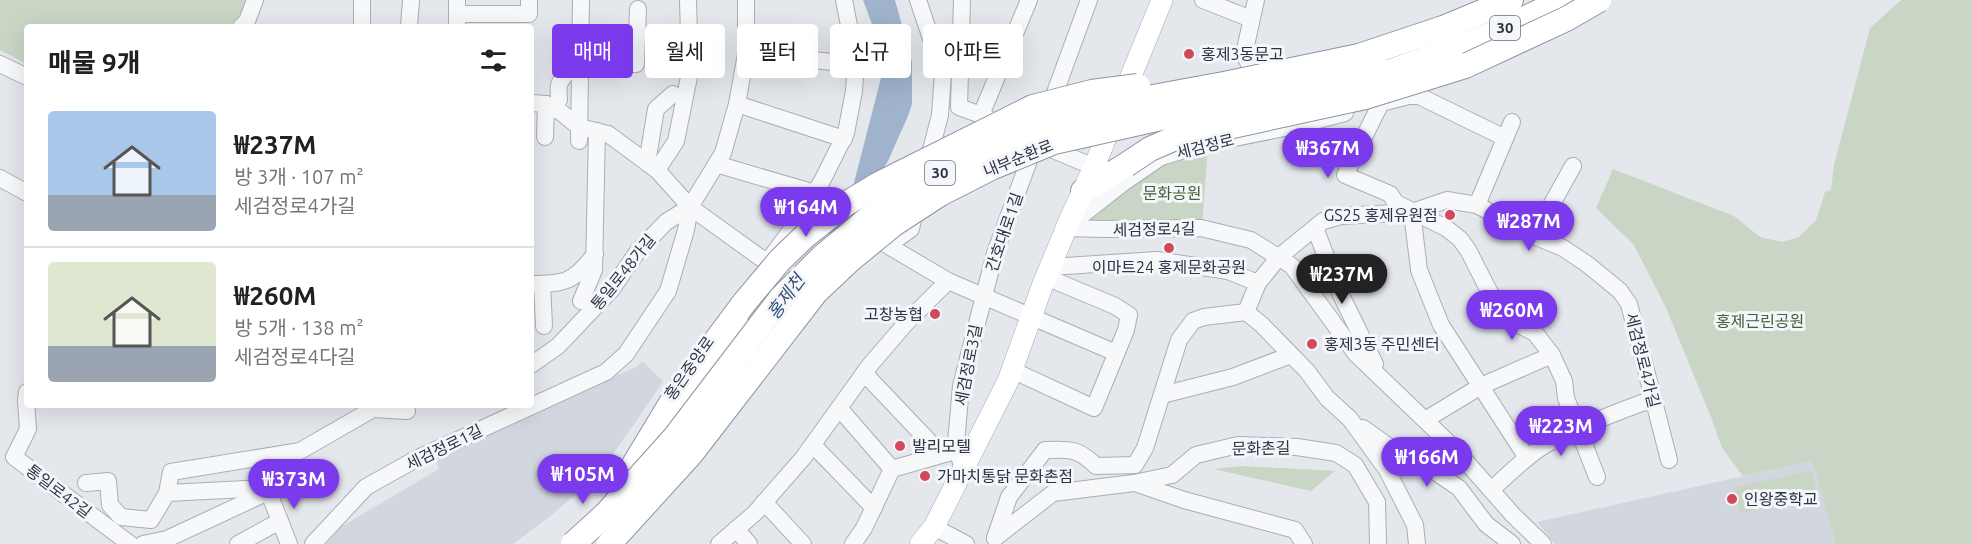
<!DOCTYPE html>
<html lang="ko">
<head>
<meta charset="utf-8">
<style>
	:root { --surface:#fff; --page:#f2f2f2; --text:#202124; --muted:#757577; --line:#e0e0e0; --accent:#7c3aed }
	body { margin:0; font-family:Ubuntu,"Noto Sans KR",sans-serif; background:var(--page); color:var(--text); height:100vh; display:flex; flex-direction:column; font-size:22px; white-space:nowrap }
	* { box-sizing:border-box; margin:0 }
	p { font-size:20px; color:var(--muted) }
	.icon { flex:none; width:33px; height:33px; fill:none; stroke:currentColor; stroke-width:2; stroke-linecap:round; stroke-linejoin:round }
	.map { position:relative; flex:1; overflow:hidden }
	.sheet { position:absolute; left:24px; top:24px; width:510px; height:384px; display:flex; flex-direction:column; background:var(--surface); border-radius:6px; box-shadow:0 6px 24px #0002 }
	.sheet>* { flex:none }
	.banner { position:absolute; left:552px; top:24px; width:570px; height:54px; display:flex; gap:12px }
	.price { position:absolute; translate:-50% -51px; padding:0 14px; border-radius:21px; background:var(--accent); color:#fff; font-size:20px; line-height:39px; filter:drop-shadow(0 2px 3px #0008) }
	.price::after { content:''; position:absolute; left:50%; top:36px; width:18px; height:14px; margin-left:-9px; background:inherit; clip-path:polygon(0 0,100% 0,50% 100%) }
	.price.on { background:#222; color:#fff }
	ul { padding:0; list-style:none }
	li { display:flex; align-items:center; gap:18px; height:150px; padding:0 24px }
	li+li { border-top:2px solid var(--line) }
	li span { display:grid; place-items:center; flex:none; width:168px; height:120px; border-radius:6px; color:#555 }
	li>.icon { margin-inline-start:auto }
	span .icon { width:72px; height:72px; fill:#fffc; stroke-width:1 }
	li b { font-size:26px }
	h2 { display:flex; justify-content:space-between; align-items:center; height:72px; padding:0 24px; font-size:26px }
	.chip { padding:0 21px; border-radius:6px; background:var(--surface); box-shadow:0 6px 24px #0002; font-size:21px; line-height:54px }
	.chip.on { background:var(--accent); color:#fff }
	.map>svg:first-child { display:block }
</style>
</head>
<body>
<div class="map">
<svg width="1972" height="544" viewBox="0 0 1972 544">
	<rect width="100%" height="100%" fill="#e4e7ec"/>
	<!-- built -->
	<g fill="#d2d6de">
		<polygon points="642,361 663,381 637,420 598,475 549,517 513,544 326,544 339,528 439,469 435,457 638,366"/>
		<polygon points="1812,461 1836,544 1555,544 1537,522"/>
	</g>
	<!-- green -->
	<g fill="#c9d6c5">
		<polygon points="0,0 248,0 242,16 227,27 27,27 27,64 0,50"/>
		<polygon points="1901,0 1972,0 1972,544 1836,544 1812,461 1743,476 1722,448 1711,417 1666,308 1634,245 1596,208 1613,169 1734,216 1760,237 1782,242 1799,237 1816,220 1825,192 1831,190 1834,165 1870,28"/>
		<polygon points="1208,146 1202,226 1072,226 1162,159"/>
		<polygon points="1241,466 1335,471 1311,491 1214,469"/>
		<polygon points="1812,471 1817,497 1740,513 1734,487"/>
	</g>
	<!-- water -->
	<polygon fill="#9fb4cc" points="863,0 895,0 912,62 912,104 908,116 888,161 796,301 640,484 775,313 848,206 882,74 879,43"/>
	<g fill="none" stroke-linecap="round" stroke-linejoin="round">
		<!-- minor casing -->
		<g stroke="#a9aeb7" stroke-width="18">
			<g id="minor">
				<polyline points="362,0 362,27"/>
				<polyline points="918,0 943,74 940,115 927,165"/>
				<polyline points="962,0 959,107 981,115 1005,127"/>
				<polyline points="1203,0 1251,19"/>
				<polyline points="1256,0 1244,54 1251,68 1267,80"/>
				<polyline points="457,14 529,14 529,0"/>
				<polyline points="241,27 247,21 255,0"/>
				<polyline points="409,27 411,0"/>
				<polyline points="457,27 457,0"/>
				<polyline points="580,41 623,41"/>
				<polyline points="746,54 856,64"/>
				<polyline points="0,64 27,77"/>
				<path d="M559 100C559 96 558 89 559 85 568 57 613 64 636 64L638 9"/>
				<polyline points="1385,102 1409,96 1419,96 1505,138"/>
				<polyline points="531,103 546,104 562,113 579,127 608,134 657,170 690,207 776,269"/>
				<polyline points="1381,103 1345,175 1390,194 1396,203 1446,228 1460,239 1468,250 1490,293 1515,323 1535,333 1552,355 1564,381 1566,398 1597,477"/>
				<polyline points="737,104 844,139"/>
				<polyline points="1049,109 1089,0"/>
				<polyline points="981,115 1029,0"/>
				<polyline points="545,137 546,104"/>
				<polyline points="579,141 581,0"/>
				<polyline points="1039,144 1094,167"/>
				<polyline points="647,163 656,109 673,94"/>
				<polyline points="716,164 815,193 875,238 948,281 1116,353"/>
				<polyline points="657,170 676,141 690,72 688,0"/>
				<polyline points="0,178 27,193"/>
				<polyline points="1477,205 1512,122"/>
				<polyline points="1412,212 1419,270 1441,325 1527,458"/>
				<polyline points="1067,227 1123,183 1161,157 1200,145 1299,125 1345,113"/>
				<polyline points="1066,228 1103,229 1201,228 1251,240 1292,266 1356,354 1454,448 1513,515 1543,544"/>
				<polyline points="1315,228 1341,295 1375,364"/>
				<polyline points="1534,236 1573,166"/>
				<polyline points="888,245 911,229 916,207"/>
				<polyline points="771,257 799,219 822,181 846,133 854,91 856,61 844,0"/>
				<polyline points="1050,267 1157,260 1228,271 1258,283"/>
				<path d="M531 284C565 284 574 282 595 254"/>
				<polyline points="542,284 544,326"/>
				<polyline points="581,301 594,270 597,131"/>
				<polyline points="1246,312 1261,324 1307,371 1327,398 1350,419 1387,470 1415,525 1417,544"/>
				<polyline points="531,365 558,346 612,289 638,251 666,222 690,207"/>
				<polyline points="1012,370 1094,408 1126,330 1129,315 1115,306 1046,277"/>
				<polyline points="864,373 941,454"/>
				<polyline points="27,392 26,400 28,429 14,457 130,544"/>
				<polyline points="1162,395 1233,377 1291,355"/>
				<polyline points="839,408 892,469"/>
				<polyline points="679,417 691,396 742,325"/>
				<polyline points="1425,420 1481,386 1552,355"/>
				<polyline points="1363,428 1395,451 1428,467 1459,488 1486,524 1512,544"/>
				<polyline points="813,445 874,508"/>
				<polyline points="963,471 956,443 961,386 995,253 1034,147"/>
				<polyline points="86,483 108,481 110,505 121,517 151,520 167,493 171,472 300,451 373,409 407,411"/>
				<polyline points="1135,483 1184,500 1295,530 1304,544"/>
				<path d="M1491 490C1508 475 1525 457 1545 445 1579 427 1616 412 1653 399"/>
				<polyline points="167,493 267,488 289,544"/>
				<polyline points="764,502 803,544"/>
				<polyline points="934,527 966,544"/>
				<polyline points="736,529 749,544"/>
				<path d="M995 538 1009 497 1045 450C1069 449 1078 448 1096 466L1135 465 1145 448 1179 340 1193 321 1204 317 1246 312 1258 283 1279 257 1323 221 1341 216 1412 212 1447 200 1477 205 1534 236 1563 248 1587 264 1620 291 1629 304 1669 460"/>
				<polyline points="995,538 1053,493 1134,483 1172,475 1196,455 1238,445 1297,447 1336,453 1355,465 1377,502 1378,544"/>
				<polyline points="143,544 167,539 268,492"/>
				<polyline points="238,544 280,521"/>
				<polyline points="313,544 366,487 416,459 606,372 626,354 668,291 686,230 690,207 723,153 737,104 746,54 746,0"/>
				<polyline points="719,544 755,513 803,458 870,365 907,322 948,281"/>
				<polyline points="853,544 864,528 892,469 958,450"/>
			</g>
		</g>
		<!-- major casing -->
		<g stroke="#a3abb8" stroke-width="22">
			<polyline id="major" points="920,544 934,527 1008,381 1043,284 1070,219 1094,167 1162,0"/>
		</g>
		<!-- highway casing -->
		<g stroke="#8b94a3" stroke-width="26">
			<g id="highway">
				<polyline points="1443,28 1511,0"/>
				<polyline points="1451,50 1499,31 1563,0"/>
				<polyline points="1083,191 1126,165"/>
				<polyline points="621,486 679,390 744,303"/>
			</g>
		</g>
		<!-- minor -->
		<use href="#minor" stroke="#f7f8fa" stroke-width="16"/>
		<!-- major -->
		<use href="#major" stroke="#fff" stroke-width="21"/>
		<!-- highway -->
		<use href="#highway" stroke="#fff" stroke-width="24"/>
		<!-- highway-bridge casing -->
		<g stroke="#8b94a3" stroke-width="26" stroke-linecap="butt">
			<g id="highway-bridge">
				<polyline points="1126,165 1150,149 1173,139 1365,97 1465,66 1566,19 1599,0"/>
				<polyline points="744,303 780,260 805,236 844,205 877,185 1033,107 1092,92 1138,86"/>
				<polyline points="573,544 606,514 675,437 781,298 822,257 870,217 932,177 984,149 1053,121 1131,101 1224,84 1359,56 1443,28"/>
				<polyline points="609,544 691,454 816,292 850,260 894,224 940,194 991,168 1054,142 1228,103 1391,71 1451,50"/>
			</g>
		</g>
		<!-- highway-bridge -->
		<use href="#highway-bridge" stroke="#fff" stroke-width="24"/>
	</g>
	<!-- markers -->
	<g fill="#d1495b" stroke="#f4f6f9" stroke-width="2">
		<circle cx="1189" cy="54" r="6"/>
		<circle cx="1450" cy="215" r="6"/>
		<circle cx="1169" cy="248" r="6"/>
		<circle cx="935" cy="314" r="6"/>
		<circle cx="1312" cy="344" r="6"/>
		<circle cx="900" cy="446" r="6"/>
		<circle cx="925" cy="476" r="6"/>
		<circle cx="1732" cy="499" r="6"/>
	</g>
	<g text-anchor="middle" stroke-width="6" stroke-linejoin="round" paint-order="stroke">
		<!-- shield labels -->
		<g fill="#f4f6f9" stroke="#676e7b" stroke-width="1.5">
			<rect x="1490" y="16" width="30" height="24" rx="4.5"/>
			<rect x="925" y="161" width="30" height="24" rx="4.5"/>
		</g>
		<g font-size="15" font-weight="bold" fill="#2b3445">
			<text x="1505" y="33">30</text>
			<text x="940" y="178">30</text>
		</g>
		<!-- poi labels -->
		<g font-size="16" fill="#2b3445" stroke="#f4f6f9" text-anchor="start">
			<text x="1201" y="60">홍제3동문고</text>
			<text x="1438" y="221" text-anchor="end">GS25 홍제유원점</text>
			<text x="1169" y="273" text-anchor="middle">이마트24 홍제문화공원</text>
			<text x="923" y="320" text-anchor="end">고창농협</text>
			<text x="1324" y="350">홍제3동 주민센터</text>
			<text x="912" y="452">발리모텔</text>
			<text x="937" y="482">가마치통닭 문화촌점</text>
			<text x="1744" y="505">인왕중학교</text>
		</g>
		<!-- street labels -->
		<g font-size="16" fill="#2b3445" stroke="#f4f6f9">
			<text transform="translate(1205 146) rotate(-14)" y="6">세검정로</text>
			<text transform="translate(1018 158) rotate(-22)" y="6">내부순환로</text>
			<text transform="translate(1154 229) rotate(-1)" y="6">세검정로4길</text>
			<text transform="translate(1004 232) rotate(-71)" y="6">간호대로1길</text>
			<text transform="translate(623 272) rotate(-51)" y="6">통일로48가길</text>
			<text transform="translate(1643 360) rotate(76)" y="6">세검정로4가길</text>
			<text transform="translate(968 365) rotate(-79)" y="6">세검정로3길</text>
			<text transform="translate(689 368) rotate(-55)" y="6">홍은중앙로</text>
			<text transform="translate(444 447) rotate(-26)" y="6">세검정로1길</text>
			<text transform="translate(1261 448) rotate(-1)" y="6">문화촌길</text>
			<text transform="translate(59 491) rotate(37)" y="6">통일로42길</text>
		</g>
		<!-- park labels -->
		<g font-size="16" fill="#3f6138" stroke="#f4f6f9">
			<text x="1172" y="199">문화공원</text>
			<text x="1760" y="327">홍제근린공원</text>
		</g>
		<!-- water labels -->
		<g font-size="18" font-style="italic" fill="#34527a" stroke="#f4f6f9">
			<text transform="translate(786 297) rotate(-54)" y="6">홍제천</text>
		</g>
	</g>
</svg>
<b class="price" style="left:1328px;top:179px">₩367M</b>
<b class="price" style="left:806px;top:238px">₩164M</b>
<b class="price" style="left:1529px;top:252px">₩287M</b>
<b class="price on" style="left:1342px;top:305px">₩237M</b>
<b class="price" style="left:1512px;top:341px">₩260M</b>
<b class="price" style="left:1561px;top:457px">₩223M</b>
<b class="price" style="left:1427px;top:488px">₩166M</b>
<b class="price" style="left:583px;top:505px">₩105M</b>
<b class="price" style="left:294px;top:510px">₩373M</b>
<div class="banner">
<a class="chip on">매매</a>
<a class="chip">월세</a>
<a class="chip">필터</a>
<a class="chip">신규</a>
<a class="chip">아파트</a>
</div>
<section class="sheet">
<h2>매물 9개<svg class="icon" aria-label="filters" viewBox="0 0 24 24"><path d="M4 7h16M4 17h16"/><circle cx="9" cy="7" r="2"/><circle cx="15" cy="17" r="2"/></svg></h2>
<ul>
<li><span style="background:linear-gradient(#a9c7e8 70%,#9aa5b1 0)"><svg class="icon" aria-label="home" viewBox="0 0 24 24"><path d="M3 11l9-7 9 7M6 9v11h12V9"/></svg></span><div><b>₩237M</b><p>방 3개 · 107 m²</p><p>세검정로4가길</p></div></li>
<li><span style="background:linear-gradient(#dfe7d0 70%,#9aa5b1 0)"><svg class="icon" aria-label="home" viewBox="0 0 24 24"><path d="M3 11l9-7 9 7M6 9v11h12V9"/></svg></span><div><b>₩260M</b><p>방 5개 · 138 m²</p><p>세검정로4다길</p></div></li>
</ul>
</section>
</div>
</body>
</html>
